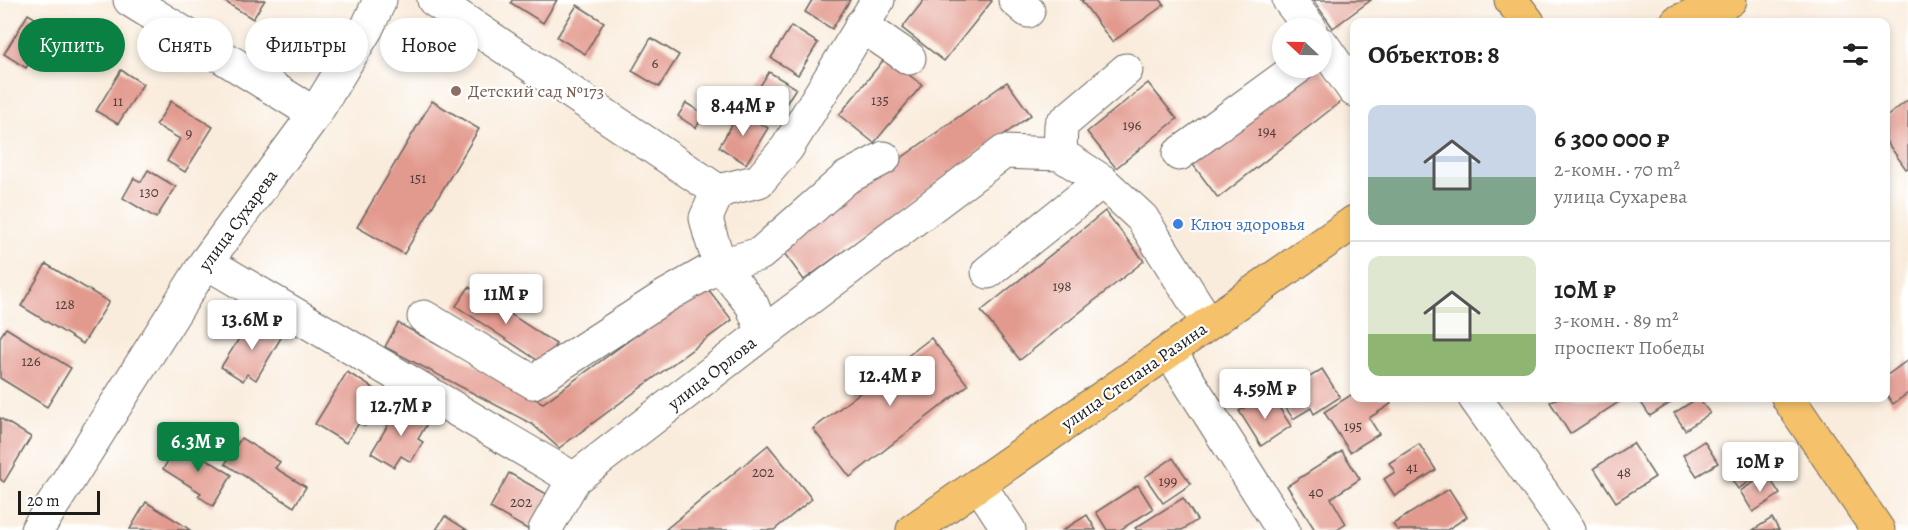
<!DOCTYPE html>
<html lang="ru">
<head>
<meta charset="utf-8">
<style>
	:root { --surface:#fff; --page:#f2f2f2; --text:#222; --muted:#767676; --line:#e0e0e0; --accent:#0b8043 }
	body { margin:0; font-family:Alegreya,serif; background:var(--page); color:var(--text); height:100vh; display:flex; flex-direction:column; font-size:22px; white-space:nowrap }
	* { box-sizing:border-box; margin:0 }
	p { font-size:20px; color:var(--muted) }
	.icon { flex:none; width:33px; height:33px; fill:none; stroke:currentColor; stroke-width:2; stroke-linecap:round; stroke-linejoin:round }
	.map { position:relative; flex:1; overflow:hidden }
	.panel { position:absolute; left:1350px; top:18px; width:540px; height:384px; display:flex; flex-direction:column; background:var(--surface); border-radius:12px; box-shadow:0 3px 9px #0003 }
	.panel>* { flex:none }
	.top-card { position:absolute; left:18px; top:18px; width:570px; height:54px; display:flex; gap:12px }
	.needle { width:39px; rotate:292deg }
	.buttons { position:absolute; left:1272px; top:18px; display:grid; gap:12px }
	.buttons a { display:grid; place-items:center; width:60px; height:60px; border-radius:50%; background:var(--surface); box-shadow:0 3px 9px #0003; font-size:30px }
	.scale { position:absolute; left:18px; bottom:15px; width:82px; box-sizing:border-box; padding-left:6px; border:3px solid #1c1c1c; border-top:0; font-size:16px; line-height:21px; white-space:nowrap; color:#1c1c1c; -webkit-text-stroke:4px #fff; paint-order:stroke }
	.price { position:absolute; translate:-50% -51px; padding:0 14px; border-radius:6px; background:#fff; color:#222; font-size:20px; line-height:39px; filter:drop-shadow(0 2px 3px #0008) }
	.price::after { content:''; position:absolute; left:50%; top:36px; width:18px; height:14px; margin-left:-9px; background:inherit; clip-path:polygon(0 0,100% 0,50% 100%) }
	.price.current { background:var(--accent); color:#fff }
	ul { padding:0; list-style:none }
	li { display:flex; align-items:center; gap:18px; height:150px; padding:0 18px }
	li+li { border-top:2px solid var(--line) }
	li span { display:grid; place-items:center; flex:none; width:168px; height:120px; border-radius:12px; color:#555 }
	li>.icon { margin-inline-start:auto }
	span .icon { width:72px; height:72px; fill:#fffc; stroke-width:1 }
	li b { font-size:26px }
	h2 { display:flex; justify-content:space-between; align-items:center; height:72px; padding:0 18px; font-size:26px }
	.chip { padding:0 21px; border-radius:27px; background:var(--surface); box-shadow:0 3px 9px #0003; font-size:21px; line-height:54px }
	.chip.current { background:var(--accent); color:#fff }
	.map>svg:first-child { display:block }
</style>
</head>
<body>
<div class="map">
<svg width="1908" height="530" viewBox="0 0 1908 530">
	<rect width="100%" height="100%" fill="#fff"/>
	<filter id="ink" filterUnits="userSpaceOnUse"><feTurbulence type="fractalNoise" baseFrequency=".0167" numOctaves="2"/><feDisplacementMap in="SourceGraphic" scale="12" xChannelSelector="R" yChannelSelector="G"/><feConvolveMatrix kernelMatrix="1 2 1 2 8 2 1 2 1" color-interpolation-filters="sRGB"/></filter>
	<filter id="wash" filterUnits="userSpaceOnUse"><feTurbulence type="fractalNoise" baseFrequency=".008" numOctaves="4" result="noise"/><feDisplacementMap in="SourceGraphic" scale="24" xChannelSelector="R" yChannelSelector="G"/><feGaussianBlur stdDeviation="1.35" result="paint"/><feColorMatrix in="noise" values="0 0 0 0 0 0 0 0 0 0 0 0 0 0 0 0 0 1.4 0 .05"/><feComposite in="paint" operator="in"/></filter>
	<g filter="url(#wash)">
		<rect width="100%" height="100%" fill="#f9ecdc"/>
		<g id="blocks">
			<!-- building -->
			<g fill="#e39a8e">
				<polygon points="222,0 265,0 253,19"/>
				<polygon points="512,0 557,0 543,23 511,3"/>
				<polygon points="812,0 850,0 832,29 805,12"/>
				<polygon points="924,0 990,0 992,1 944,61 902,28"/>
				<polygon points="1081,0 1161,0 1164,5 1112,42"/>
				<polygon points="1313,0 1371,0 1333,28"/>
				<polygon points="577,5 604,22 585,54 557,37"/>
				<polygon points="28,14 59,33 50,47 42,42 26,68 4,54"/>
				<polygon points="791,26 818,43 798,75 771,58"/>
				<polygon points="651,38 679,55 659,87 632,71"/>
				<polygon points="886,57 922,85 874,143 839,115"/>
				<polygon points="1311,68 1319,68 1344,99 1218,198 1191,162"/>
				<polygon points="121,70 143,84 118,124 96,111"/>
				<polygon points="769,72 796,88 776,120 749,103"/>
				<polygon points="1007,82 1031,115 804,280 779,246"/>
				<polygon points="1148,83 1177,119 1116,168 1087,132"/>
				<polygon points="1908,100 1908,168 1906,169 1886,141 1886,117"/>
				<polygon points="171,101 213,127 185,172 167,161 180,139 156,125"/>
				<polygon points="432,101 479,129 404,254 357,227"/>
				<polygon points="686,103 704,114 696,128 678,116"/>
				<polygon points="740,111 768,128 746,164 719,147"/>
				<polygon points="148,170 176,187 156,218 123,198 134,178 141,182"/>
				<polygon points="1105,211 1144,261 1020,360 981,311"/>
				<polygon points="46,264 109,302 83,344 21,306"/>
				<polygon points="705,285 732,320 559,448 532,424 385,347 398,323 543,403"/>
				<polygon points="469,287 556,344 543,364 456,306"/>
				<polygon points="252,318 282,336 256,380 247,374 243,381 221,367"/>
				<polygon points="6,328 71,368 47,407 0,378 0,337"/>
				<polygon points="931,338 968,385 850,477 813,429"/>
				<polygon points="1908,360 1908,393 1893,404 1886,394 1886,376"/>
				<polygon points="1322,369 1340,397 1314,414 1311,408 1293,419 1279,397"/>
				<polygon points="347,372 378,391 367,410 373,413 365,426 359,423 346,443 315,424"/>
				<polygon points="1354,393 1354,398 1387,398 1391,404 1369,418 1379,434 1350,452 1324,412"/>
				<polygon points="1261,397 1267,406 1275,401 1291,426 1261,446 1239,411"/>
				<polygon points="1557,398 1620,398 1622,400 1570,434 1550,402"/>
				<polygon points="1638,398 1678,398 1650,416"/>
				<polygon points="1698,398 1710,413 1685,430 1674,413"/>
				<polygon points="400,405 428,422 418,439 423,442 411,462 401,456 394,467 371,453"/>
				<polygon points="0,418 31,437 4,482 0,479"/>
				<polygon points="241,438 280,462 275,468 306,487 294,507 225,464"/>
				<polygon points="1704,441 1718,463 1697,476 1683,455"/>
				<polygon points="179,442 232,475 213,506 198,496 201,493 163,469"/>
				<polygon points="1633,443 1655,477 1616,502 1594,468"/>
				<polygon points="1419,444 1436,470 1395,496 1384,479 1395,472 1389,463"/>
				<polygon points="768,445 812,499 774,530 665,530"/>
				<polygon points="1342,451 1360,479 1331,498 1346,524 1337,530 1315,530 1287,486"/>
				<polygon points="1747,455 1760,475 1738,489 1725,470"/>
				<polygon points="1173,458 1191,484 1163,503 1145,477"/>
				<polygon points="509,473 552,497 529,530 490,508"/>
				<polygon points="1767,474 1780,494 1753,512 1740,491"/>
				<polygon points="1138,485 1153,509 1120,530 1107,530 1096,512"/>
				<polygon points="1449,489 1467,517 1447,530 1397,530 1393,524"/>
				<polygon points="1183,498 1197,520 1182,530 1137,530 1135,528"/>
				<polygon points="146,502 180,523 190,530 130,529"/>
				<polygon points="1087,515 1096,530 1063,530"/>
				<polygon points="445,516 467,530 436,530"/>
				<polygon points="1772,518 1779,530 1753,530"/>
			</g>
		</g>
	</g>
	<g filter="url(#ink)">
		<use href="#blocks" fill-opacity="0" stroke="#69655f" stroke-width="1.5"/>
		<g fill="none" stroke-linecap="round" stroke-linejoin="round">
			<!-- minor casing -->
			<g stroke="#69655f" stroke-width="35">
				<g id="minor">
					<polyline points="130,0 315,114"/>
					<polyline points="434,0 718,191"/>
					<polyline points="1015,0 1028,11"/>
					<polyline points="1289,0 1310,28"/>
					<polyline points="861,25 909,58"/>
					<polyline points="1322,44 1354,90"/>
					<polyline points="1060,154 1061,125 1126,70"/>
					<polyline points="1179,154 1297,68"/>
					<polyline points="718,191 759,181 787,148 878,0"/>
					<polyline points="206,262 574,479"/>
					<polyline points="988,272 1102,181"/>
					<polyline points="424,317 533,382 664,297 720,265 760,254 846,178 884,158"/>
					<polyline points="763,333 1004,152 1060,154 1102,181 1142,218 1208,323"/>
					<polyline points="1170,352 1283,530"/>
					<polyline points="1475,398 1569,530"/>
					<polyline points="979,484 1009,530"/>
					<polyline points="37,530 206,262 315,114 367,28 380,0"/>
					<polyline points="545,530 574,479 763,333 752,305 720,265 710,234 706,218 718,191"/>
				</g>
			</g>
			<!-- major casing -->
			<g stroke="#69655f" stroke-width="35">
				<g id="major">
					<polyline points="1511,0 1528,22"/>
					<polyline points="1677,22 1730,0"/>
					<polyline points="1788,398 1878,530"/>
					<polyline points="913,530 1354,222"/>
				</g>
			</g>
			<!-- minor -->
			<use href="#minor" stroke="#fff" stroke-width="33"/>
			<!-- major -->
			<use href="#major" stroke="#f5c16b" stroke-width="33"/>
		</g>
	</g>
	<!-- markers -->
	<circle fill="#8d6e63" stroke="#fff" stroke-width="2" cx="456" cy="91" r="6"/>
	<circle fill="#3f7fe0" stroke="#fff" stroke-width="2" cx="1178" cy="224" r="6"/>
	<g text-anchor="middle" stroke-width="4.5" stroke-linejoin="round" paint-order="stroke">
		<!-- number labels -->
		<g font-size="15" fill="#4e3c38">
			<text x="655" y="68">6</text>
			<text x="880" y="105">135</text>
			<text x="118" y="106">11</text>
			<text x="1132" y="130">196</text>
			<text x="1267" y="136">194</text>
			<text x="189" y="138">9</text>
			<text x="418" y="183">151</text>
			<text x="149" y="197">130</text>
			<text x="1062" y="291">198</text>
			<text x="65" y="309">128</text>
			<text x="31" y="366">126</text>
			<text x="1353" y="431">195</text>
			<text x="1412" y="472">41</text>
			<text x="763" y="477">202</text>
			<text x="1624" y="477">48</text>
			<text x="1168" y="486">199</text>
			<text x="1316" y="497">40</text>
			<text x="521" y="507">202</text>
		</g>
		<!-- education labels -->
		<g font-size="18" fill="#785e54" stroke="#fff" text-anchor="start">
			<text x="468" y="97">Детский сад №173</text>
		</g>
		<!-- street labels -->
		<g font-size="18" fill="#1c1c1c" stroke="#fff">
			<text transform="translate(238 220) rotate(-54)" y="6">улица Сухарева</text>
			<text transform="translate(712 373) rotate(-38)" y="6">улица Орлова</text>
			<text transform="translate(1134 376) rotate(-35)" y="6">улица Степана Разина</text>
		</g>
		<!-- shop labels -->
		<g font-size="18" fill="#366cbe" stroke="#fff" text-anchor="start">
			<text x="1190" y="230">Ключ здоровья</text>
		</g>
	</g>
</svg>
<div class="buttons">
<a><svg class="needle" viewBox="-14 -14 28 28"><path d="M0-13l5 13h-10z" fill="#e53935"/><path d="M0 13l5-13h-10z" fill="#767676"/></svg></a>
</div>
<div class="scale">20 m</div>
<b class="price" style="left:743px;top:137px">8.44M ₽</b>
<b class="price" style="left:506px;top:325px">11M ₽</b>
<b class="price" style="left:252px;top:351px">13.6M ₽</b>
<b class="price" style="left:890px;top:407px">12.4M ₽</b>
<b class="price" style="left:1265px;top:420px">4.59M ₽</b>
<b class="price" style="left:401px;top:437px">12.7M ₽</b>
<b class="price current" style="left:198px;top:473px">6.3M ₽</b>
<b class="price" style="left:1760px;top:493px">10M ₽</b>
<div class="top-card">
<a class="chip current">Купить</a>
<a class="chip">Снять</a>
<a class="chip">Фильтры</a>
<a class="chip">Новое</a>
</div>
<section class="panel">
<h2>Объектов: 8<svg class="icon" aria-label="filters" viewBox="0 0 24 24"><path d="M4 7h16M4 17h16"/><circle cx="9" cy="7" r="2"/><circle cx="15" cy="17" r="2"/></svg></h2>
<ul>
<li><span style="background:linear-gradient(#c9d6e8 60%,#7fa58c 0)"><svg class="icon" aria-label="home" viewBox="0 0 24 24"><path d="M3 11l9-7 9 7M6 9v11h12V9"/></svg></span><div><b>6 300 000 ₽</b><p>2-комн. · 70 m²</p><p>улица Сухарева</p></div></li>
<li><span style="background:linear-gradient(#dfe7d0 65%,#8fb573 0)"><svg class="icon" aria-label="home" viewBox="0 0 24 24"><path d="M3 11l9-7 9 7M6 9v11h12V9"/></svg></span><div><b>10M ₽</b><p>3-комн. · 89 m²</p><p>проспект Победы</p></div></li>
</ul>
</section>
</div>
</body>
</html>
